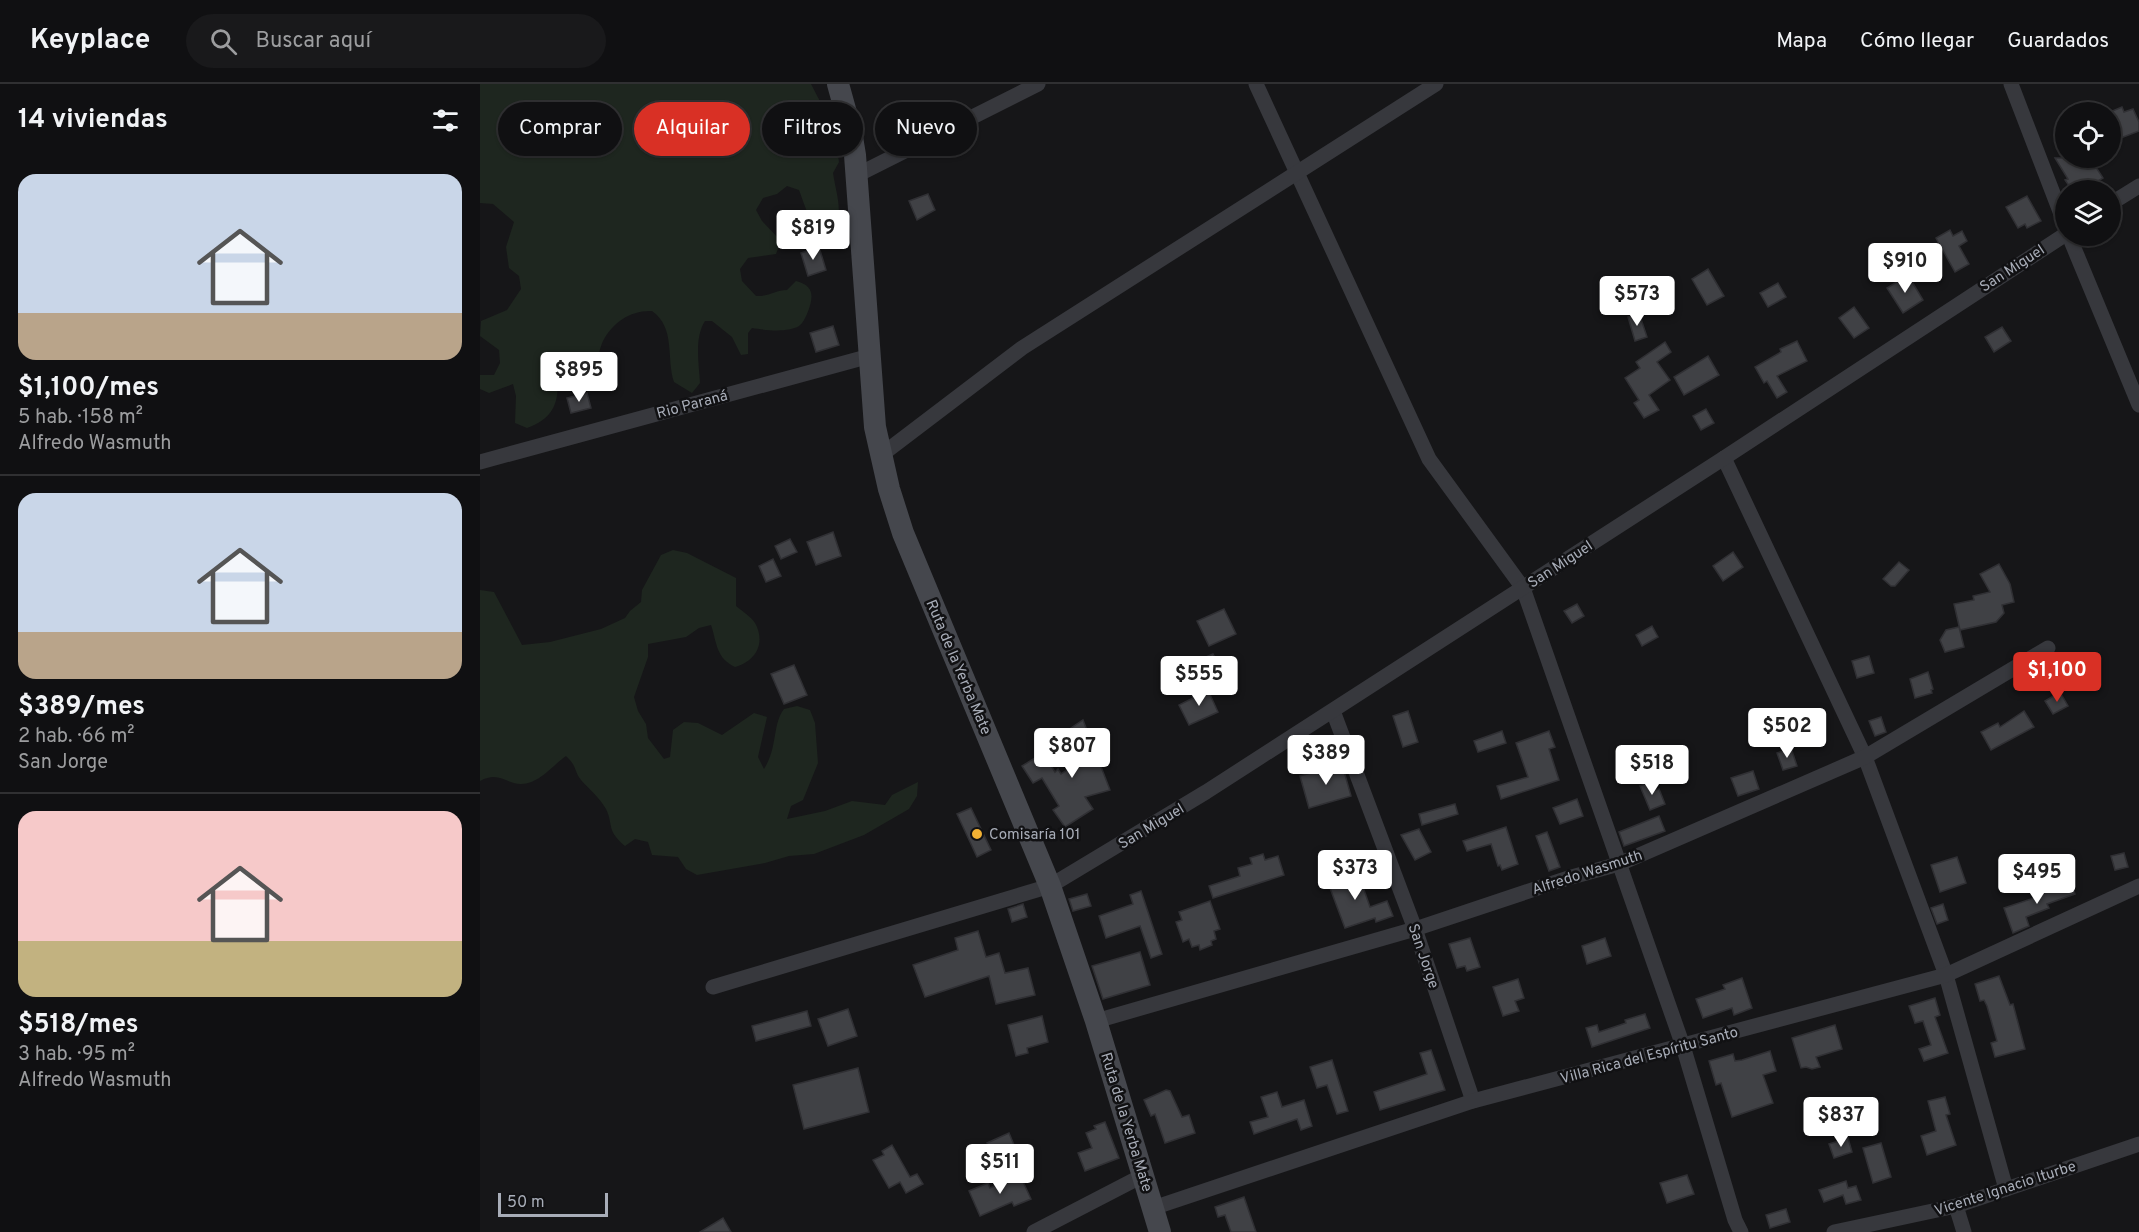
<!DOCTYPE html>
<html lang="es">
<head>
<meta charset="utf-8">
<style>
	:root { --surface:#101012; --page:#19191b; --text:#f1f3f6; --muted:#9c9d9f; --line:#303032; --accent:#d93025 }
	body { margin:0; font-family:Overpass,sans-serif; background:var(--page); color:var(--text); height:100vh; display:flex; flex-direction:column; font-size:22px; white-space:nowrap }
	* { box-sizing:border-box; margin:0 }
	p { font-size:20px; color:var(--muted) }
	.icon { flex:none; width:33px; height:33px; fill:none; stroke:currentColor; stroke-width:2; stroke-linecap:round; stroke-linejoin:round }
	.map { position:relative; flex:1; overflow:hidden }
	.drawer { display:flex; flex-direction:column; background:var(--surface); width:480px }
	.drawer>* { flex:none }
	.guide { position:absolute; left:18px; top:18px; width:570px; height:54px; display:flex; gap:12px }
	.tools { position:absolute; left:1575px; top:18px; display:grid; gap:12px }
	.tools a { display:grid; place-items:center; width:66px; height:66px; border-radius:50%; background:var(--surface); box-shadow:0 2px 4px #0004,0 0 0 2px var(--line); font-size:30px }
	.scale { position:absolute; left:18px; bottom:15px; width:110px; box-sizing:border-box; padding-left:6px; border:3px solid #a8adb8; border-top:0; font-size:16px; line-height:21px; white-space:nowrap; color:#a8adb8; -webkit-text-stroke:4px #111113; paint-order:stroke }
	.price { position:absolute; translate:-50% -51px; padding:0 14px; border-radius:6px; background:#fff; color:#222; font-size:20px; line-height:39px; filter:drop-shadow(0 2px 3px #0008) }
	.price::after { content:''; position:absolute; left:50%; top:36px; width:18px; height:14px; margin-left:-9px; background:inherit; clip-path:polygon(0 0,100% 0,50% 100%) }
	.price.active { background:var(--accent); color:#fff }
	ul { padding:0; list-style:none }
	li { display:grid; align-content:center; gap:12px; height:318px; padding:0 18px }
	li+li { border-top:2px solid var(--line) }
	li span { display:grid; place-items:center; height:186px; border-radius:18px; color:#555 }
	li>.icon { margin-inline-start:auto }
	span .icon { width:108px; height:108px; fill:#fffc; stroke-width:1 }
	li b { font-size:26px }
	h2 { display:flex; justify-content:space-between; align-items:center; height:72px; padding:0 18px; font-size:26px }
	.tag { padding:0 21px; border-radius:27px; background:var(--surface); box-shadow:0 2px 4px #0004,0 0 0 2px var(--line); font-size:21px; line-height:54px }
	.tag.active { background:var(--accent); color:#fff }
	header { display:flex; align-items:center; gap:36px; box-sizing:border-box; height:84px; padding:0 30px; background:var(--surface); border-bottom:2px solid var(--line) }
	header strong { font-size:28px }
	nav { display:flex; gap:33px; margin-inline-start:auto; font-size:21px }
	.search { width:420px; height:54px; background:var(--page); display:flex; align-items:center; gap:15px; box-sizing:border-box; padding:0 21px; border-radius:33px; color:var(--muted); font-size:22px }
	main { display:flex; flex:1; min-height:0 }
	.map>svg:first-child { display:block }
</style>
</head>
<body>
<header>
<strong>Keyplace</strong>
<div class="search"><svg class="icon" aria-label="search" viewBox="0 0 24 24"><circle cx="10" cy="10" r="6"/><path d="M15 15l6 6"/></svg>Buscar aquí</div>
<nav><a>Mapa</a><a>Cómo llegar</a><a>Guardados</a></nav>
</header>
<main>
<section class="drawer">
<h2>14 viviendas<svg class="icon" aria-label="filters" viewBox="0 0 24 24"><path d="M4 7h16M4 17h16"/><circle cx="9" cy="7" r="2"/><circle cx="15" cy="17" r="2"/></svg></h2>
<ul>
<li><span style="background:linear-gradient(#c9d6e8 75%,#b9a48a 0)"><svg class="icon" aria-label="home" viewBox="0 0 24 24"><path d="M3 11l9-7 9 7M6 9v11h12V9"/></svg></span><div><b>$1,100/mes</b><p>5 hab. · 158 m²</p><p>Alfredo Wasmuth</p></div></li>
<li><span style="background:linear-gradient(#c9d6e8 75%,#b9a48a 0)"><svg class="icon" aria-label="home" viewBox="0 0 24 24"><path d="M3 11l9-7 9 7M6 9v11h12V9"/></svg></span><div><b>$389/mes</b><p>2 hab. · 66 m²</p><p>San Jorge</p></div></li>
<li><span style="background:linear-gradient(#f6c9c9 70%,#c2b280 0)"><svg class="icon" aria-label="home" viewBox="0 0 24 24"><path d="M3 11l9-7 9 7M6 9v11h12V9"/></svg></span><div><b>$518/mes</b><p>3 hab. · 95 m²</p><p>Alfredo Wasmuth</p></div></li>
</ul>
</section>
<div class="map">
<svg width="1659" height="1148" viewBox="0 0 1659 1148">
	<rect width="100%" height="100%" fill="#161618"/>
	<!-- green -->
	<g fill="#1e261f">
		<path d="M0 0H331L346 29 347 49 356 60 359 78 353 89C357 115 366 132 348 155 332 147 325 122 319 106L307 102 297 110 283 114 276 126 282 137 301 157 296 170 268 174 260 185 262 197 276 212C288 213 296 206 307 206L316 197C336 202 333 215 327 230 325 234 323 239 319 242 307 249 285 246 272 244L268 249V270L261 271 252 253 232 237H225C214 254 219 280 220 299L212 309 194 298C186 274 196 244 172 227 151 226 133 238 123 257 119 265 119 276 112 282 103 291 88 289 77 292 80 318 73 335 47 344L35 339 36 312 33 300 9 309 0 305V291H14L20 279 19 266 0 252 1 237 27 226 41 205 39 192 29 184 26 163 34 138 13 120 0 119Z"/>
		<path d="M193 466 207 469 256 494V522C263 528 274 534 277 543 285 563 273 578 255 583 236 574 237 559 231 541L219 544 206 553 168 560V573L154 613 158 627 166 640 168 654 184 675 190 673 193 646 204 638 218 639 242 651 274 629 287 633 278 673 284 685C298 663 292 641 304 625L317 622 330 626 335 639 338 679 323 716 311 722 307 735 345 727 372 717 405 721 412 711 438 698 437 712 429 725 384 751 334 770 309 772 285 779 217 791 206 785 198 773 172 771 168 758 155 755 145 762C126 746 134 742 126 725 119 713 110 706 101 696 94 687 97 682 86 672 73 681 59 700 41 700 24 699 19 687 0 697V506L14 508 42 561 70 558 121 545 145 534 150 527 161 518 162 506 181 471Z"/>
	</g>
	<!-- building -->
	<g fill="#404145" stroke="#303034" stroke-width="1.5">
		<polygon points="1642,23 1644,28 1653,25 1659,38 1659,47 1638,55 1630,38 1630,28"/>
		<polygon points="1575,74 1610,74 1623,94 1603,106 1592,106 1585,96 1588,95"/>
		<polygon points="448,110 455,126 437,136 429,117"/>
		<polygon points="1547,112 1561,137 1547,144 1545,140 1538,144 1526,123"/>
		<polygon points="1470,146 1473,152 1482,147 1487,157 1479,162 1489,180 1475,188 1456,154"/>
		<polygon points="339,163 346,186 328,192 321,169"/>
		<polygon points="1228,185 1244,212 1227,221 1212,195"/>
		<polygon points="1428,191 1443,216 1423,229 1407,204"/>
		<polygon points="1298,199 1306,213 1288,223 1280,209"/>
		<polygon points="1374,223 1389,244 1374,254 1359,234"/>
		<polygon points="1159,229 1167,253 1155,257 1148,233"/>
		<polygon points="353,242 359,261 336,268 330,249"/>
		<polygon points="1522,243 1531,257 1514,268 1505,253"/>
		<polygon points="1317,257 1327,277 1297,292 1307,308 1297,314 1287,297 1284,299 1275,283 1301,268 1300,265"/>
		<polygon points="1185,258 1191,268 1177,278 1190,296 1169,311 1179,326 1164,334 1154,319 1159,316 1145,294 1160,284 1156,278"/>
		<polygon points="1228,272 1239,291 1204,311 1194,293"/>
		<polygon points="107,309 111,324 91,329 87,314"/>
		<polygon points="1226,325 1234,339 1221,346 1213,332"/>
		<polygon points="353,448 361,472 336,481 327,458"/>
		<polygon points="310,455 317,468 301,475 295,462"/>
		<polygon points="1253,468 1263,483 1243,497 1233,482"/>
		<polygon points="293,475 301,492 286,498 279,482"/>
		<polygon points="1419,478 1429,486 1415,502 1411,502 1403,495"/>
		<polygon points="1519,480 1530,500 1534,518 1522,521 1524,529 1516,538 1480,546 1474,520 1494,516 1493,512 1510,508 1500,490"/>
		<polygon points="1097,520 1104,532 1092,539 1084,527"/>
		<polygon points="744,525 756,550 729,562 717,537"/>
		<polygon points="1172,542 1178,553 1162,562 1156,551"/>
		<polygon points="1479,543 1484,563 1465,568 1460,556 1466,546"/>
		<polygon points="733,570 739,581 725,588 719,576"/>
		<polygon points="1389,572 1394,589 1377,594 1372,577"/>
		<polygon points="314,581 327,611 304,620 291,590"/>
		<polygon points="1448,588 1453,605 1451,606 1452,609 1435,614 1430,595"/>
		<polygon points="727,604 738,628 709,641 699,621 713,614 712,611"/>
		<polygon points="1580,608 1588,622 1573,630 1565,617"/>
		<polygon points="928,627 938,658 923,663 913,632"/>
		<polygon points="1544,627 1554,643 1511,666 1501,648 1518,639 1520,643"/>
		<polygon points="1401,633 1406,648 1395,652 1389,637"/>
		<polygon points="603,636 630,706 605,713 613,725 585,743 573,726 579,722 562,694 553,699 542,682 563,669 575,688 578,685 581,690 604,675 591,644"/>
		<polygon points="1022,647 1026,659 998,668 994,657"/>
		<polygon points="1069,647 1075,663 1069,665 1079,696 1021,715 1017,702 1048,693 1036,659"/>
		<polygon points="1311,664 1317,682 1303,686 1297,669"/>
		<polygon points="862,680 871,712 829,724 820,692"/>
		<polygon points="1273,687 1279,705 1258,712 1251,694"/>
		<polygon points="1172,697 1176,706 1179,705 1185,720 1170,726 1160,702"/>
		<polygon points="1097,715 1103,732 1080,740 1073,724"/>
		<polygon points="975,720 978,730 942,741 939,730"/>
		<polygon points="491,724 511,766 497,773 477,730"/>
		<polygon points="1179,732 1185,747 1144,762 1139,748"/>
		<polygon points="1026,743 1038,780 1022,786 1020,781 1018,782 1011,760 987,767 983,757"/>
		<polygon points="939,745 951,768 935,776 921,751"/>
		<polygon points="1067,748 1080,783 1069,787 1056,752"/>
		<polygon points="1644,769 1648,783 1635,786 1631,772"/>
		<polygon points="783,770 785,776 798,772 804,791 733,814 729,802 760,792 758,784 772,780 770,774"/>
		<polygon points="1477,773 1486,799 1460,808 1451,781"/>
		<polygon points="877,786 890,823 907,817 913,832 896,838 895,834 865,844 847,796"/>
		<polygon points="1591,797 1595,810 1567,820 1569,824 1546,833 1549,842 1533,849 1524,824 1560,812 1563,809 1561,804 1575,799 1576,802"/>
		<polygon points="661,807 682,870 671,874 660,842 626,854 619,832 653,820 650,811"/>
		<polygon points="607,810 611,822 593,827 589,815"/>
		<polygon points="730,817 740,845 734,847 736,855 731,857 732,861 720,866 719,861 712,863 709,855 703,858 696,838 702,836 699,828"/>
		<polygon points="543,820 547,833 532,838 528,825"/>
		<polygon points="1463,820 1468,836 1457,840 1451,824"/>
		<polygon points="498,847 506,873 519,869 525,889 548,884 555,911 516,920 509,892 445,913 433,881 478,866 475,854"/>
		<polygon points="990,854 1000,883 987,887 985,882 977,884 969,860"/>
		<polygon points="1125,854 1131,872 1107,880 1102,862"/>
		<polygon points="660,868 670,901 623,915 612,882"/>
		<polygon points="1519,892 1530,921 1533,920 1545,965 1515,973 1511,959 1517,957 1507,922 1504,916 1500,917 1495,900"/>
		<polygon points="1262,894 1272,924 1254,931 1252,924 1223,934 1216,915 1245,905 1243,901"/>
		<polygon points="1038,895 1044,914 1035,917 1039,927 1023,932 1013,903"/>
		<polygon points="1455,914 1460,931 1455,933 1468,969 1444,977 1439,965 1451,961 1443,937 1435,939 1429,922"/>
		<polygon points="368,925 377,952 348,962 338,935"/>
		<polygon points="327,927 331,942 276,957 272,942"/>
		<polygon points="1165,930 1170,944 1112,963 1106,944 1117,941 1119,948 1146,939 1145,936"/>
		<polygon points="562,932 568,958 547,964 548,969 536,972 528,941"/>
		<polygon points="1355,941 1362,965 1336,973 1340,983 1332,985 1326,983 1321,984 1312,954"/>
		<polygon points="951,966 965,1006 900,1026 894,1008 947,990 940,969"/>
		<polygon points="1290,967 1296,987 1283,991 1293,1019 1252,1033 1241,999 1236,1001 1229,977 1253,970 1255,977 1262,976"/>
		<polygon points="852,976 868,1027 857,1030 847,1001 837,1004 830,983"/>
		<polygon points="378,984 389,1028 324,1045 313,1001"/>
		<polygon points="686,1006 690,1007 702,1033 709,1031 715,1049 685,1059 675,1030 671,1032 664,1016"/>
		<polygon points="797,1008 802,1023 824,1016 832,1042 821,1046 817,1035 774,1050 770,1038 788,1033 781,1013"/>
		<polygon points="1465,1013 1470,1030 1466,1031 1476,1061 1447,1071 1441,1052 1456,1047 1448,1017"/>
		<polygon points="625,1038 639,1074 605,1087 598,1069 612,1064 606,1049 616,1045 614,1042"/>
		<polygon points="529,1049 537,1068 515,1078 507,1059"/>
		<polygon points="1368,1054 1372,1068 1354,1074 1349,1060"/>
		<polygon points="1401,1059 1411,1093 1393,1099 1383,1064"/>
		<polygon points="412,1061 430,1093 437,1090 443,1100 426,1109 420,1098 409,1104 393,1076 404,1071 402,1067"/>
		<polygon points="540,1091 551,1115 534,1122 532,1118 500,1132 489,1107 508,1099 510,1104"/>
		<polygon points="1207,1091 1214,1110 1187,1119 1180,1099"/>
		<polygon points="1366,1097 1368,1104 1376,1102 1381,1116 1366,1120 1363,1111 1344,1118 1339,1106"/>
		<polygon points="764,1113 776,1148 751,1148 745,1131 738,1133 735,1123"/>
		<polygon points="1306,1125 1310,1138 1290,1144 1286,1131"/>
		<polygon points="243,1134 251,1148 220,1148"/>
	</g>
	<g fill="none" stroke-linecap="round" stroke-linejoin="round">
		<!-- minor -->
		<g stroke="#37383d" stroke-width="15">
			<polyline points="776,0 949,375 1043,504 1203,962 1255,1136 1261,1148"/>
			<polyline points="1531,0 1586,143"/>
			<polyline points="377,91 558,0"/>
			<polyline points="1630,120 1659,102"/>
			<polyline points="1589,152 1659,321"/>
			<polyline points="400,372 542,264 956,0"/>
			<polyline points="1244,374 1385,673 1466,891 1526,1105"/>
			<polyline points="0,378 390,272"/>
			<polyline points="853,627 935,845 993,1017"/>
			<polyline points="233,903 570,802 726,708 1244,374 1586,150"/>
			<polyline points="616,937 935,845 1088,794 1139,780 1385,673 1568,564"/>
			<polyline points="1476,1122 1484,1148"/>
			<polyline points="673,1124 993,1017 1466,891 1659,802"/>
			<polyline points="554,1148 662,1092"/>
			<polyline points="1354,1148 1476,1122 1659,1060"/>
		</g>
		<!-- secondary -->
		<polyline stroke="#45474d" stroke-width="22" points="358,0 371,47 375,71 395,343 409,405 423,449 570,802 616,937 680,1148"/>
	</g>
	<!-- markers -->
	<circle fill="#f2b134" stroke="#111113" stroke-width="2" cx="497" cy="750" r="6"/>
	<g text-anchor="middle" stroke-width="5" stroke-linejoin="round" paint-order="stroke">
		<!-- street labels -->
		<g font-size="15" fill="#a8adb8" stroke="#111113">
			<text transform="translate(1532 184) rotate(-33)" y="5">San Miguel</text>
			<text transform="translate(212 320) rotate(-15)" y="5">Rio Paraná</text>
			<text transform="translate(1080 480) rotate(-33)" y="5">San Miguel</text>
			<text transform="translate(479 583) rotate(67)" y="5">Ruta de la Yerba Mate</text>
			<text transform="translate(671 742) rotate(-31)" y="5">San Miguel</text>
			<text transform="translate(1107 788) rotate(-18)" y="5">Alfredo Wasmuth</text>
			<text transform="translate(944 872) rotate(71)" y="5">San Jorge</text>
			<text transform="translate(1169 971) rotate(-15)" y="5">Villa Rica del Espíritu Santo</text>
			<text transform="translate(647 1038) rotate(73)" y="5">Ruta de la Yerba Mate</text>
			<text transform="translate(1525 1104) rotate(-18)" y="5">Vicente Ignacio Iturbe</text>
		</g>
		<!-- poi labels -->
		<g font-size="15" fill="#a8adb8" stroke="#111113" text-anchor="start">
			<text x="509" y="755">Comisaría 101</text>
		</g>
	</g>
</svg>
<div class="tools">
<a><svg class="icon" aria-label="locate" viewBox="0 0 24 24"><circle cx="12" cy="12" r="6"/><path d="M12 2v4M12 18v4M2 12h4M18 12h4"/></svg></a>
<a><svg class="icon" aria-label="layers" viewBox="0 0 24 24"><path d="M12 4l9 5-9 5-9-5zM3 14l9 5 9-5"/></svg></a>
</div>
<div class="scale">50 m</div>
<b class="price" style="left:333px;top:177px">$819</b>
<b class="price" style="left:1425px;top:210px">$910</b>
<b class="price" style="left:1157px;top:243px">$573</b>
<b class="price" style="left:99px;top:319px">$895</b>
<b class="price active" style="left:1577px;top:619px">$1,100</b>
<b class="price" style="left:719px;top:623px">$555</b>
<b class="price" style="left:1307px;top:675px">$502</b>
<b class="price" style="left:592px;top:695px">$807</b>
<b class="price" style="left:846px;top:702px">$389</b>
<b class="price" style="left:1172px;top:712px">$518</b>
<b class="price" style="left:875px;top:817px">$373</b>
<b class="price" style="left:1557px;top:821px">$495</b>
<b class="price" style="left:1361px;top:1064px">$837</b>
<b class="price" style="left:520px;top:1111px">$511</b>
<div class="guide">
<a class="tag">Comprar</a>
<a class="tag active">Alquilar</a>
<a class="tag">Filtros</a>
<a class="tag">Nuevo</a>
</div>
</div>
</main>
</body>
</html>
